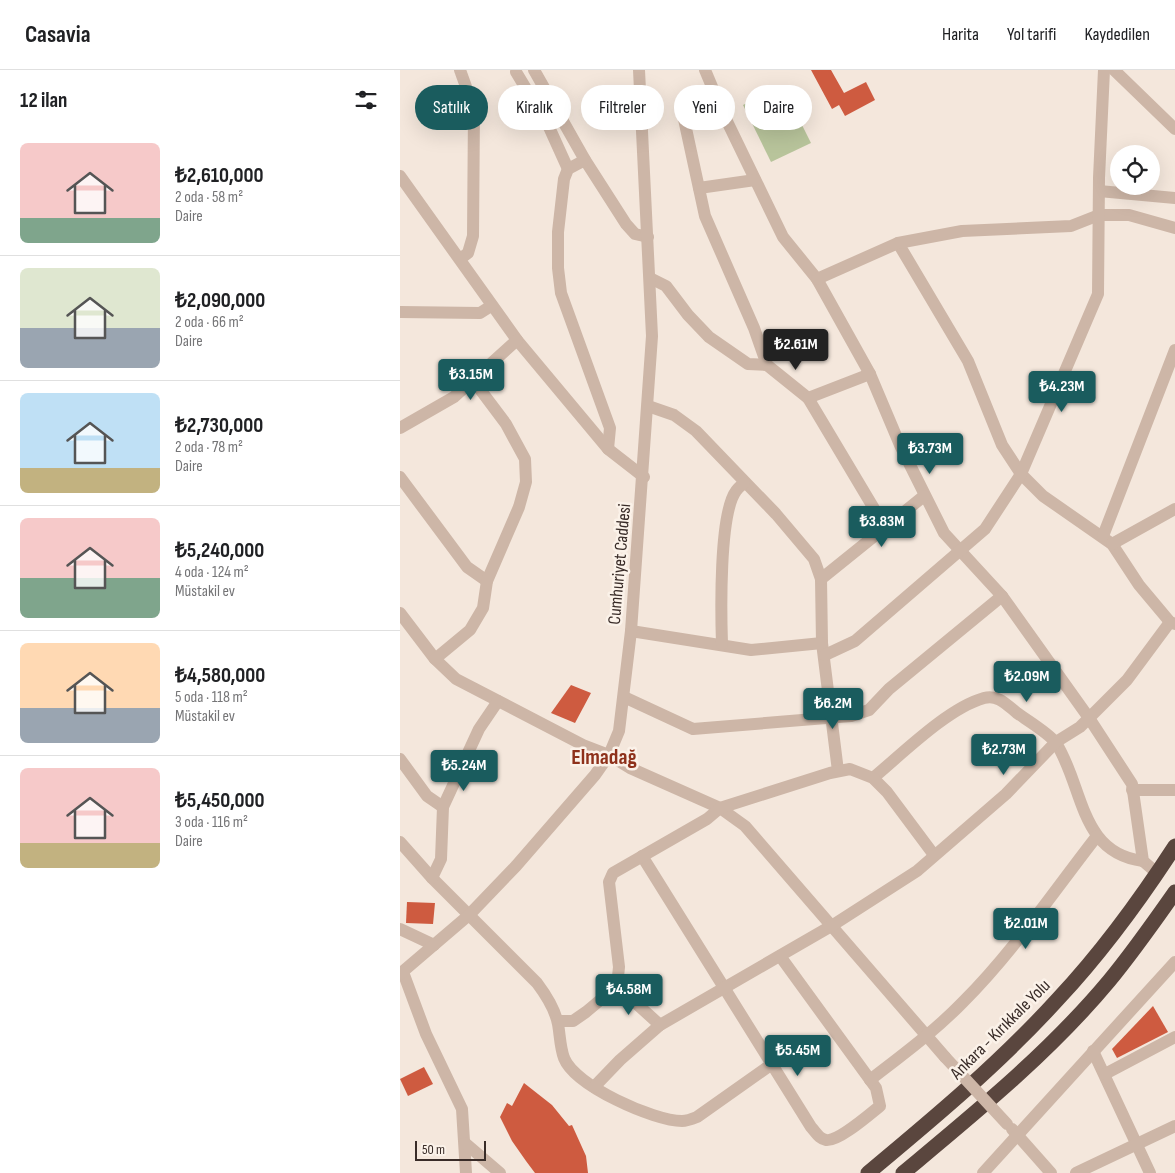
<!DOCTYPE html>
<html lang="tr">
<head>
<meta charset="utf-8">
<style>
	:root { --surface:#fff; --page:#f2f2f2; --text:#202124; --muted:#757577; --line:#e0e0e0; --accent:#1a5c5e }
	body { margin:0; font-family:"Sofia Sans Condensed",sans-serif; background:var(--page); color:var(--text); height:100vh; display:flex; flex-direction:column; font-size:19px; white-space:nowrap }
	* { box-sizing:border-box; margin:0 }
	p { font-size:16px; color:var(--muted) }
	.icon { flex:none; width:28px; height:28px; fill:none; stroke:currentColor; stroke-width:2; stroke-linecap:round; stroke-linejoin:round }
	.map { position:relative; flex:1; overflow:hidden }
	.sheet { display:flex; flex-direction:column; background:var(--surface); width:400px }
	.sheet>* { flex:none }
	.hud { position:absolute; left:15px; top:15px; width:475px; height:45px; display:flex; gap:10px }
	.controls { position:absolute; left:710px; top:75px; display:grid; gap:10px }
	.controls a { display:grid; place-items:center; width:50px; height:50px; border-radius:50%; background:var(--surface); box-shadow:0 5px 20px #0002; font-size:25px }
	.scale { position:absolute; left:15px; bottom:12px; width:71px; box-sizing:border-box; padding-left:5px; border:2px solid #392c28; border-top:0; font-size:14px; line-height:18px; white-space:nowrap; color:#392c28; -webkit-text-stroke:4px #fbf2e9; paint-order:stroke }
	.price { position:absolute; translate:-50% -42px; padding:0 11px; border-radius:5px; background:var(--accent); color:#fff; font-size:16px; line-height:32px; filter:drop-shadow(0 1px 2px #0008) }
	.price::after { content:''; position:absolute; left:50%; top:30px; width:15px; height:11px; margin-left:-8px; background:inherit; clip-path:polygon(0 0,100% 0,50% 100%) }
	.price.on { background:#222; color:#fff }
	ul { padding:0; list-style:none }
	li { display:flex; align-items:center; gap:15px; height:125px; padding:0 20px }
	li+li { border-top:1px solid var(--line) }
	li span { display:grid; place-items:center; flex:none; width:140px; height:100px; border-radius:8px; color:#555 }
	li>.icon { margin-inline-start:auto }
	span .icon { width:60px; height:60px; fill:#fffc; stroke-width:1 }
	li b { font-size:21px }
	h2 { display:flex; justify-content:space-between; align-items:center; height:60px; padding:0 20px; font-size:21px }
	.chip { padding:0 18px; border-radius:22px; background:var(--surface); box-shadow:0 5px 20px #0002; font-size:18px; line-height:45px }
	.chip.on { background:var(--accent); color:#fff }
	header { display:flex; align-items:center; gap:30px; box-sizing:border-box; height:70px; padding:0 25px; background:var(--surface); border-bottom:1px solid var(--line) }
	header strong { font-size:24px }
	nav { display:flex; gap:28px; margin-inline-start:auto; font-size:18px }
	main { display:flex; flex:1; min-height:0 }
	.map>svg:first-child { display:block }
</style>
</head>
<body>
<header>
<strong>Casavia</strong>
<nav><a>Harita</a><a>Yol tarifi</a><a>Kaydedilen</a></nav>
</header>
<main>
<section class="sheet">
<h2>12 ilan<svg class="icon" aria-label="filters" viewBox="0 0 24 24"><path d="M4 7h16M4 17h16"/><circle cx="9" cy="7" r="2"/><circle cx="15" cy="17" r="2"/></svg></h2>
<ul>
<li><span style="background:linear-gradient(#f6c9c9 75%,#7fa58c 0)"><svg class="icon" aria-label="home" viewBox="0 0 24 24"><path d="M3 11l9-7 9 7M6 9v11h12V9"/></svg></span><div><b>₺2,610,000</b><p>2 oda · 58 m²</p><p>Daire</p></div></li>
<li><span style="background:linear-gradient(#dfe7d0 60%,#9aa5b1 0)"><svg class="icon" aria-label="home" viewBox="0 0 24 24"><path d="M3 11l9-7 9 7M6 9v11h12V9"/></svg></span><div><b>₺2,090,000</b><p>2 oda · 66 m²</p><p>Daire</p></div></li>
<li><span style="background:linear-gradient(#bfe0f5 75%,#c2b280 0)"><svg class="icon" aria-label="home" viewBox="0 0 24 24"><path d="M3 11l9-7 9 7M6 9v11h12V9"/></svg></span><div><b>₺2,730,000</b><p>2 oda · 78 m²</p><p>Daire</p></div></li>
<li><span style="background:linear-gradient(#f6c9c9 60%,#7fa58c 0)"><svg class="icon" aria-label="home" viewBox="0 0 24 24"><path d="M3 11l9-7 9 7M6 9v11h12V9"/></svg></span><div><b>₺5,240,000</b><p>4 oda · 124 m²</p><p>Müstakil ev</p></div></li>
<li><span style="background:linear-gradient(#ffd9b3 65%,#9aa5b1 0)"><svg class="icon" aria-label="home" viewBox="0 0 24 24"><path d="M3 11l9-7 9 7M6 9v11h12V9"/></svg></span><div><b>₺4,580,000</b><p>5 oda · 118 m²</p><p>Müstakil ev</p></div></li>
<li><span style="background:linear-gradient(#f6c9c9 75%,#c2b280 0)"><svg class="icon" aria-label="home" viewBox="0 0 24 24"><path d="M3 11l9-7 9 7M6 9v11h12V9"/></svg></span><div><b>₺5,450,000</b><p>3 oda · 116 m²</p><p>Daire</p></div></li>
</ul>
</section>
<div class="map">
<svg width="775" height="1103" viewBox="0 0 775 1103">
	<rect width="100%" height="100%" fill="#f4e7dc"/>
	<!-- green -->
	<polygon fill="#b8c49b" points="382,15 411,73 371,92 343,35"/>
	<!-- building -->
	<g fill="#ce5b40">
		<polygon points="411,0 431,0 444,23 466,12 475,30 445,46 439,35 432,39"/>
		<polygon points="171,615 191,623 175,653 151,643"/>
		<polygon points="7,832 35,833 33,854 6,853"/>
		<polygon points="753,936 768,962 717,988 712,979"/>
		<polygon points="24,997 33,1014 8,1026 0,1009"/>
		<polygon points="124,1013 152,1035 169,1056 172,1055 186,1086 188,1103 135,1103 126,1091 112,1071 100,1047 107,1033 112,1036"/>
	</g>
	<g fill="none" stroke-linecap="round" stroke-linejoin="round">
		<!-- minor -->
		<g stroke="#cdb6a7" stroke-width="12">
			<polyline points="134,0 185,90 226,154 235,164 248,167"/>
			<polyline points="305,0 323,43 383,167 417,209 470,304 500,375 544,463 602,526 689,648 732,714 743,791 757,803"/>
			<polyline points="714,0 775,59"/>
			<polyline points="116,2 149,57 168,99"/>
			<polyline points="282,40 305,146 354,258 367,295"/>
			<polyline points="185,90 168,99 164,109 158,162 158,198 161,223 210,358 208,379"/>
			<polyline points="0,106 117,270 208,379 244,407"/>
			<polyline points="299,118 355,110"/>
			<polyline points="699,121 775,128"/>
			<polyline points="498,173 568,291 602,375 621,404 643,426 712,474 739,515 770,552 775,554"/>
			<polyline points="60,189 68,183 73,166 74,39 60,0"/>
			<polyline points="250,208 266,216 288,245 309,267 348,294 367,295 408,328 485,457"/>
			<polyline points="417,209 498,173 562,161 671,156 699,145 729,145 775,158"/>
			<polyline points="0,242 80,243 91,236"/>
			<polyline points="408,328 470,304"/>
			<polyline points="248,336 274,345 296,361 376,444 414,489 421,509 422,573 438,701"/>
			<polyline points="0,358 54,327 117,270"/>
			<polyline points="0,407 67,497 87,511"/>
			<polyline points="703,466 775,280"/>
			<polyline points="712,474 775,439"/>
			<polyline points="421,509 524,426"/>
			<polyline points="0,543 35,589 56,609 183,675 209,685 230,698 320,738 345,756 545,987"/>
			<polyline points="231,561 351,580 422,573"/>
			<path d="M322 574C321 544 319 444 336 421 338 418 342 415 344 413"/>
			<polyline points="425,585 455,571 585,459 621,404 698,224 699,108 704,0"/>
			<polyline points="35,589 70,560 83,538 87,511 119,437 126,412 125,389 106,354 73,310"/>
			<polyline points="224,627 293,659 451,646 469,640 489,619 602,526"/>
			<polyline points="0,689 27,726 43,737"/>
			<path d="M473 708C503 683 548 638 584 628 598 624 607 635 617 643 627 650 650 664 656 673 684 717 679 783 743 791"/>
			<polyline points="732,720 775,720"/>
			<path d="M0 772 32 808 137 913C146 925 155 939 158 954 160 965 160 977 164 988 175 1016 254 1051 282 1051 287 1051 292 1049 297 1047L372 994"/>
			<path d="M242 786 411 1057C416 1062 419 1069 426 1070 438 1072 470 1044 480 1036L476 1018 380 886"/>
			<polyline points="32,808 41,789 43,737 79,659 98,631"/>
			<polyline points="0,859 34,875"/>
			<polyline points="3,902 26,964 62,1039 66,1103"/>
			<polyline points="0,904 69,845 116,796 195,705 209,685 219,661 231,561 252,266 239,0"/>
			<polyline points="217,916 260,955"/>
			<polyline points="158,951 173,951 186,942 217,916 219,897 209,812 213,803 307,749 320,738 430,703 450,699 473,708 487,722 534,785"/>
			<polyline points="693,981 750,1103"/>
			<polyline points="705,1004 775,967"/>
			<path d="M470 1010C502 985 535 961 563 932 613 882 654 821 697 766"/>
			<polyline points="194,1017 220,990 260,955 433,855 517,801 606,724 656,672 680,657 727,610 770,552"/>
			<polyline points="612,1059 651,1103"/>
			<polyline points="65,1073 100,1103"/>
			<polyline points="583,1103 775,892"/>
			<polyline points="676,1103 775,1056"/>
		</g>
		<!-- highway -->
		<g stroke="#5a463e" stroke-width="15">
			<path d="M468 1103C534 1048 600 993 658 929 702 882 740 830 775 776"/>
			<path d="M503 1103C575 1043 649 983 709 911 733 882 754 852 775 822"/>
		</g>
		<!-- minor-bridge -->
		<polyline stroke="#cdb6a7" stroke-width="12" points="545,987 607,1054"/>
	</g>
	<g text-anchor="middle" stroke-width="5" stroke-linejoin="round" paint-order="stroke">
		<!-- street labels -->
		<g font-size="18" fill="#392c28" stroke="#fbf2e9">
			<text transform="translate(219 494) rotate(-85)" y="6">Cumhuriyet Caddesi</text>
			<text transform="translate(600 959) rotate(-45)" y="6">Ankara - Kırıkkale Yolu</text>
		</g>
		<!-- district labels -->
		<g font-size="22" font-weight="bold" fill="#8e311b" stroke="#fbf2e9">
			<text x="204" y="694">Elmadağ</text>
		</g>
	</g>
</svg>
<div class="controls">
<a><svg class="icon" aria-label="locate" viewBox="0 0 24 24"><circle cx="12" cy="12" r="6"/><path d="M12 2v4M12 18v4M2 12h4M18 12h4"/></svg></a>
</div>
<div class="scale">50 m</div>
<b class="price on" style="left:396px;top:301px">₺2.61M</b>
<b class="price" style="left:71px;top:331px">₺3.15M</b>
<b class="price" style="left:662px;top:343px">₺4.23M</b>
<b class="price" style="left:530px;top:405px">₺3.73M</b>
<b class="price" style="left:482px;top:478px">₺3.83M</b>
<b class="price" style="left:627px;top:633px">₺2.09M</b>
<b class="price" style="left:433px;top:660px">₺6.2M</b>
<b class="price" style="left:604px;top:706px">₺2.73M</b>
<b class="price" style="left:64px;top:722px">₺5.24M</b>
<b class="price" style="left:626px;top:880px">₺2.01M</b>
<b class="price" style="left:229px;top:946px">₺4.58M</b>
<b class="price" style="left:398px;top:1007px">₺5.45M</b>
<div class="hud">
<a class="chip on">Satılık</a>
<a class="chip">Kiralık</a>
<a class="chip">Filtreler</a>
<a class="chip">Yeni</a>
<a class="chip">Daire</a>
</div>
</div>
</main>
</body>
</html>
